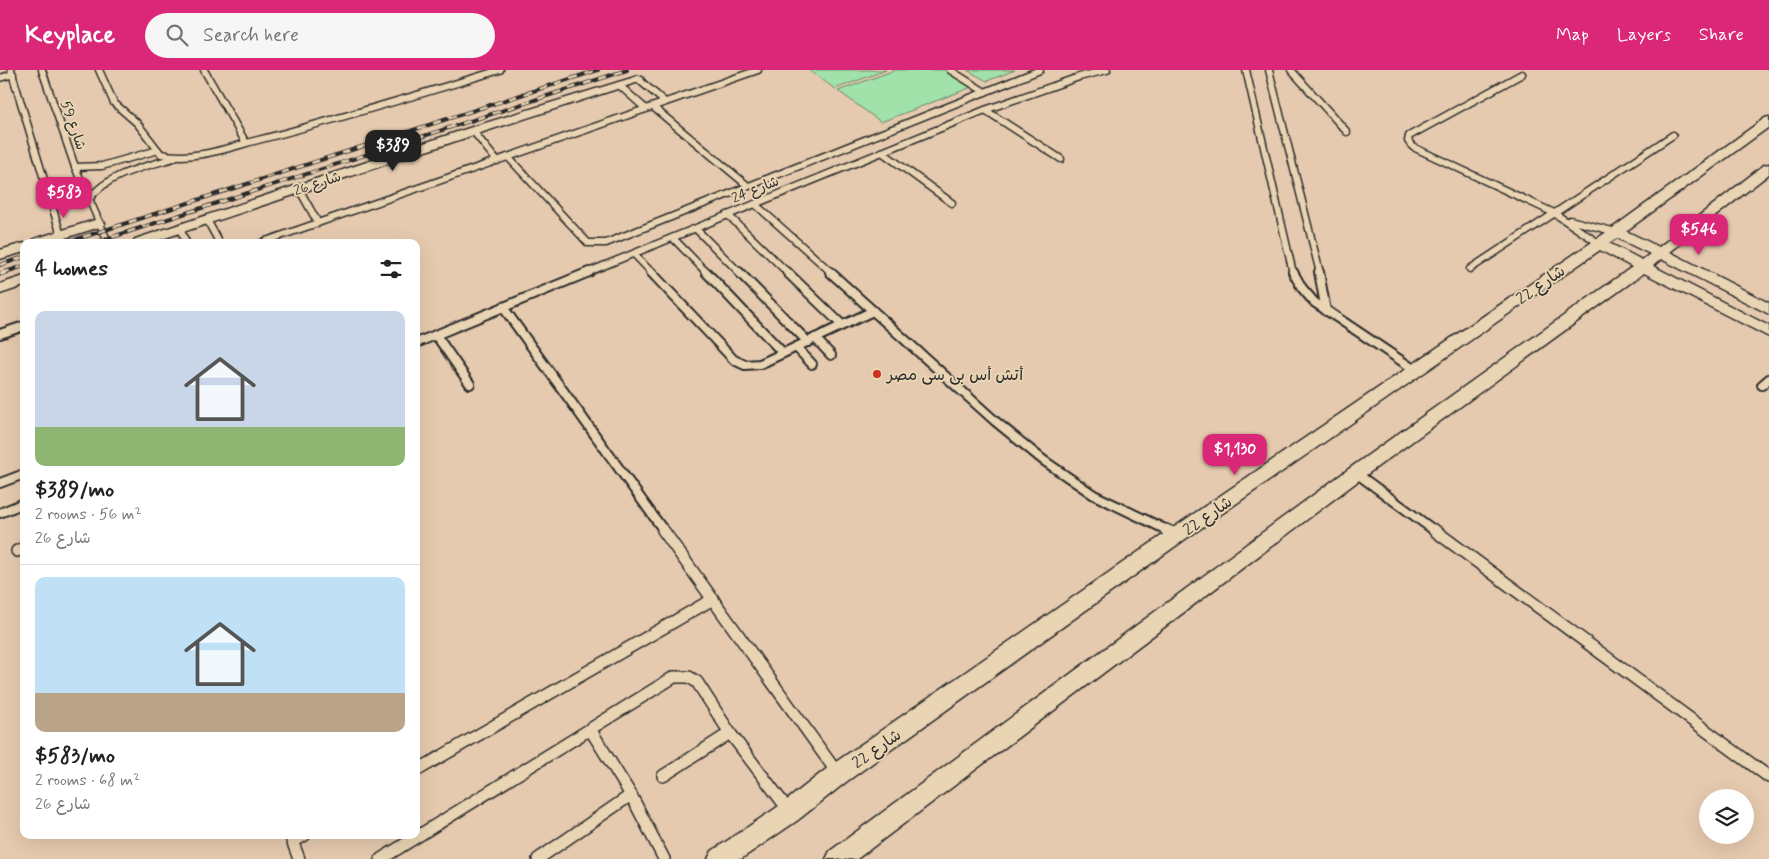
<!DOCTYPE html>
<html lang="en">
<head>
<meta charset="utf-8">
<style>
	:root { --surface:#fff; --page:#f6f6f6; --text:#222; --muted:#767676; --line:#e0e0e0; --accent:#db2777 }
	body { margin:0; font-family:Mynerve,"Playpen Sans Arabic",sans-serif; background:var(--page); color:var(--text); height:100vh; display:flex; flex-direction:column; font-size:19px; white-space:nowrap }
	* { box-sizing:border-box; margin:0 }
	p { font-size:16px; color:var(--muted) }
	.icon { flex:none; width:28px; height:28px; fill:none; stroke:currentColor; stroke-width:2; stroke-linecap:round; stroke-linejoin:round }
	.map { position:relative; flex:1; overflow:hidden }
	.details { position:absolute; left:20px; top:169px; width:400px; height:600px; display:flex; flex-direction:column; background:var(--surface); border-radius:10px; box-shadow:0 5px 20px #0002 }
	.details>* { flex:none }
	.fabs { position:absolute; left:1699px; top:719px; display:grid; gap:10px }
	.fabs a { display:grid; place-items:center; width:55px; height:55px; border-radius:50%; background:var(--surface); box-shadow:0 5px 20px #0002; font-size:25px }
	.price { position:absolute; translate:-50% -42px; padding:0 11px; border-radius:10px; background:var(--accent); color:#fff; font-size:16px; line-height:32px; filter:drop-shadow(0 1px 2px #0008) }
	.price::after { content:''; position:absolute; left:50%; top:30px; width:15px; height:11px; margin-left:-8px; background:inherit; clip-path:polygon(0 0,100% 0,50% 100%) }
	.price.selected { background:#222; color:#fff }
	ul { padding:0; list-style:none }
	li { display:grid; align-content:center; gap:10px; height:265px; padding:0 15px }
	li+li { border-top:1px solid var(--line) }
	li span { display:grid; place-items:center; height:155px; border-radius:10px; color:#555 }
	li>.icon { margin-inline-start:auto }
	span .icon { width:90px; height:90px; fill:#fffc; stroke-width:1 }
	li b { font-size:21px }
	h2 { display:flex; justify-content:space-between; align-items:center; height:60px; padding:0 15px; font-size:21px }
	header { display:flex; align-items:center; gap:30px; box-sizing:border-box; height:70px; padding:0 25px; background:var(--accent); color:#fff }
	header strong { font-size:24px }
	nav { display:flex; gap:28px; margin-inline-start:auto; font-size:18px }
	.search { width:350px; height:45px; background:var(--page); display:flex; align-items:center; gap:12px; box-sizing:border-box; padding:0 18px; border-radius:28px; color:var(--muted); font-size:19px }
	.map>svg:first-child { display:block }
</style>
</head>
<body>
<header>
<strong>Keyplace</strong>
<div class="search"><svg class="icon" aria-label="search" viewBox="0 0 24 24"><circle cx="10" cy="10" r="6"/><path d="M15 15l6 6"/></svg>Search here</div>
<nav><a>Map</a><a>Layers</a><a>Share</a></nav>
</header>
<div class="map">
<svg width="1769" height="789" viewBox="0 0 1769 789">
	<rect width="100%" height="100%" fill="#e6caaf"/>
	<filter id="ink" filterUnits="userSpaceOnUse"><feTurbulence type="fractalNoise" baseFrequency=".02" numOctaves="2"/><feDisplacementMap in="SourceGraphic" scale="10" xChannelSelector="R" yChannelSelector="G"/><feConvolveMatrix kernelMatrix="1 2 1 2 8 2 1 2 1" color-interpolation-filters="sRGB"/></filter>
	<g filter="url(#ink)">
		<!-- green -->
		<g fill="#a1e1aa" stroke="#66866a">
			<polygon points="809,0 886,0 835,19"/>
			<polygon points="895,0 946,0 972,17 881,52 838,21"/>
			<polygon points="967,0 1015,0 987,11"/>
		</g>
		<g fill="none" stroke-linecap="round" stroke-linejoin="round">
			<!-- lane-far2 casing -->
			<g stroke="#2b2b2b" stroke-width="9">
				<g id="lane-far2">
					<polyline points="11,0 63,172"/>
					<polyline points="42,0 75,97 108,172"/>
					<path d="M99 0 114 33 137 53 161 84C193 91 227 78 258 70 339 49 420 24 500 0"/>
					<polyline points="204,0 246,73"/>
					<polyline points="950,0 985,22"/>
					<polyline points="1246,0 1293,203"/>
					<polyline points="1269,0 1320,203"/>
					<polyline points="1291,0 1347,62"/>
					<polyline points="1522,4 1409,66 1408,71 1413,77 1554,143 1600,174"/>
					<polyline points="0,8 13,4"/>
					<polyline points="638,9 665,32"/>
					<polyline points="619,15 646,39"/>
					<polyline points="653,37 748,116"/>
					<polyline points="985,40 1061,89"/>
					<polyline points="473,61 497,91"/>
					<polyline points="882,82 952,133"/>
					<polyline points="508,87 588,173 606,173 1040,0"/>
					<polyline points="75,97 102,96 158,80"/>
					<polyline points="299,119 318,153"/>
					<path d="M89 129C109 103 144 97 174 88"/>
					<polyline points="755,134 832,203"/>
					<polyline points="728,145 788,203"/>
					<polyline points="207,150 219,172"/>
					<polyline points="1570,150 1616,162"/>
					<polyline points="180,159 186,172"/>
					<polyline points="696,159 740,203"/>
					<polyline points="673,168 707,203"/>
					<polyline points="263,172 758,0"/>
					<polyline points="634,184 652,203"/>
					<polyline points="1470,199 1673,65"/>
					<polyline points="586,203 985,40 1079,7 1107,0"/>
				</g>
			</g>
			<!-- lane-far1 casing -->
			<g stroke="#2b2b2b" stroke-width="12">
				<g id="lane-far1">
					<polyline points="651,202 734,290 745,295 760,294 873,241"/>
					<polyline points="706,202 783,283"/>
					<polyline points="739,202 808,272"/>
					<polyline points="787,202 842,255"/>
					<polyline points="830,202 995,351 1043,390 1094,425 1169,461"/>
					<polyline points="1293,202 1302,218 1314,232 1415,300"/>
					<polyline points="1319,202 1326,241"/>
					<polyline points="503,237 664,461"/>
					<polyline points="0,264 24,256"/>
					<polyline points="436,265 470,314"/>
					<polyline points="815,268 831,285"/>
					<polyline points="416,273 589,202"/>
					<polyline points="796,277 812,294"/>
					<polyline points="1762,315 1769,309"/>
					<polyline points="1356,403 1435,461"/>
					<polyline points="0,413 24,404"/>
					<polyline points="0,443 24,433"/>
				</g>
			</g>
			<!-- lane casing -->
			<g stroke="#2b2b2b" stroke-width="14">
				<g id="lane">
					<polyline points="663,460 838,704"/>
					<polyline points="1166,460 1177,465"/>
					<polyline points="1434,460 1769,707"/>
					<polyline points="17,481 24,478"/>
					<polyline points="590,659 631,725 664,789"/>
					<polyline points="416,701 713,529"/>
					<polyline points="663,706 730,663"/>
					<polyline points="290,765 299,789"/>
					<polyline points="293,772 305,765"/>
					<polyline points="381,789 674,607 689,607 697,612 730,663 790,742"/>
					<polyline points="538,789 631,725"/>
				</g>
			</g>
			<!-- street casing -->
			<g stroke="#2b2b2b" stroke-width="3">
				<g id="street">
					<polygon points="638,6 642,7 644,9 642,11 477,64 153,172 133,172 135,169 469,58"/>
					<path d="M1769 47V57L1626 161 1659 177 1764 95 1769 94V104L1670 182 1769 233V244L1661 189 1653 196 1769 256V267L1644 203 1362 408 857 789H826L830 781 1350 398 1632 197 1600 180 1184 470 846 712 798 750 741 789H708L712 781 782 734 830 696 1170 460 1611 159 1765 48ZM1617 168 1650 184 1642 190 1609 173Z"/>
					<polygon points="98,149 105,153 103,156 52,172 32,172 34,169"/>
					<polygon points="24,173 24,182 0,189 0,180"/>
					<polygon points="24,206 24,216 0,224 0,214"/>
				</g>
			</g>
			<!-- lane-far2 -->
			<use href="#lane-far2" stroke="#e9d4b3" stroke-width="6"/>
			<!-- lane-far1 -->
			<use href="#lane-far1" stroke="#e9d4b3" stroke-width="8"/>
			<!-- lane -->
			<use href="#lane" stroke="#e9d4b3" stroke-width="11"/>
			<!-- street -->
			<use href="#street" fill="#e9d4b3" fill-rule="evenodd"/>
			<!-- rail-far1 casing -->
			<g stroke="#2b2b2b" stroke-width="4">
				<g id="rail-far1">
					<polyline points="68,172 598,0"/>
					<polyline points="97,172 627,0"/>
					<polyline points="0,195 24,187"/>
					<polyline points="2,203 24,196"/>
				</g>
			</g>
			<!-- rail casing -->
			<g stroke="#2b2b2b" stroke-width="5.5">
				<polyline id="rail" points="0,204 6,202"/>
			</g>
			<!-- rail-far1 -->
			<use href="#rail-far1" stroke="#e9d4b3" stroke-width="2.5" stroke-dasharray="8" stroke-linecap="butt"/>
			<!-- rail -->
			<use href="#rail" stroke="#e9d4b3" stroke-width="4" stroke-dasharray="11" stroke-linecap="butt"/>
		</g>
	</g>
	<!-- markers -->
	<circle fill="#c8321e" stroke="#e9d4b3" stroke-width="2" cx="877" cy="304" r="5"/>
	<g text-anchor="middle" stroke-width="4" stroke-linejoin="round" paint-order="stroke">
		<!-- far-street labels -->
		<g font-size="14" fill="#2b2b2b" stroke="#e9d4b3">
			<text transform="translate(74 55) rotate(71)" y="5">شارع 59</text>
			<text transform="translate(317 113) rotate(-18)" y="5">شارع 26</text>
			<text transform="translate(755 119) rotate(-22)" y="5">شارع 24</text>
		</g>
		<!-- street labels -->
		<g font-size="16" fill="#2b2b2b" stroke="#e9d4b3">
			<text transform="translate(1540 214) rotate(-35)" y="6">شارع 22</text>
			<text transform="translate(1207 445) rotate(-35)" y="6">شارع 22</text>
			<text transform="translate(876 678) rotate(-35)" y="6">شارع 22</text>
		</g>
		<!-- poi labels -->
		<g font-size="16" fill="#2b2b2b" stroke="#e9d4b3" text-anchor="start">
			<text x="887" y="310">أتش أس بى سى مصر</text>
		</g>
	</g>
</svg>
<div class="fabs">
<a><svg class="icon" aria-label="layers" viewBox="0 0 24 24"><path d="M12 4l9 5-9 5-9-5zM3 14l9 5 9-5"/></svg></a>
</div>
<b class="price selected" style="left:393px;top:102px">$389</b>
<b class="price" style="left:64px;top:149px">$583</b>
<b class="price" style="left:1699px;top:186px">$546</b>
<b class="price" style="left:1235px;top:406px">$1,130</b>
<section class="details">
<h2>4 homes<svg class="icon" aria-label="filters" viewBox="0 0 24 24"><path d="M4 7h16M4 17h16"/><circle cx="9" cy="7" r="2"/><circle cx="15" cy="17" r="2"/></svg></h2>
<ul>
<li><span style="background:linear-gradient(#c9d6e8 75%,#8fb573 0)"><svg class="icon" aria-label="home" viewBox="0 0 24 24"><path d="M3 11l9-7 9 7M6 9v11h12V9"/></svg></span><div><b>$389/mo</b><p>2 rooms · 56 m²</p><p>شارع 26</p></div></li>
<li><span style="background:linear-gradient(#bfe0f5 75%,#b9a48a 0)"><svg class="icon" aria-label="home" viewBox="0 0 24 24"><path d="M3 11l9-7 9 7M6 9v11h12V9"/></svg></span><div><b>$583/mo</b><p>2 rooms · 68 m²</p><p>شارع 26</p></div></li>
</ul>
</section>
</div>
</body>
</html>
